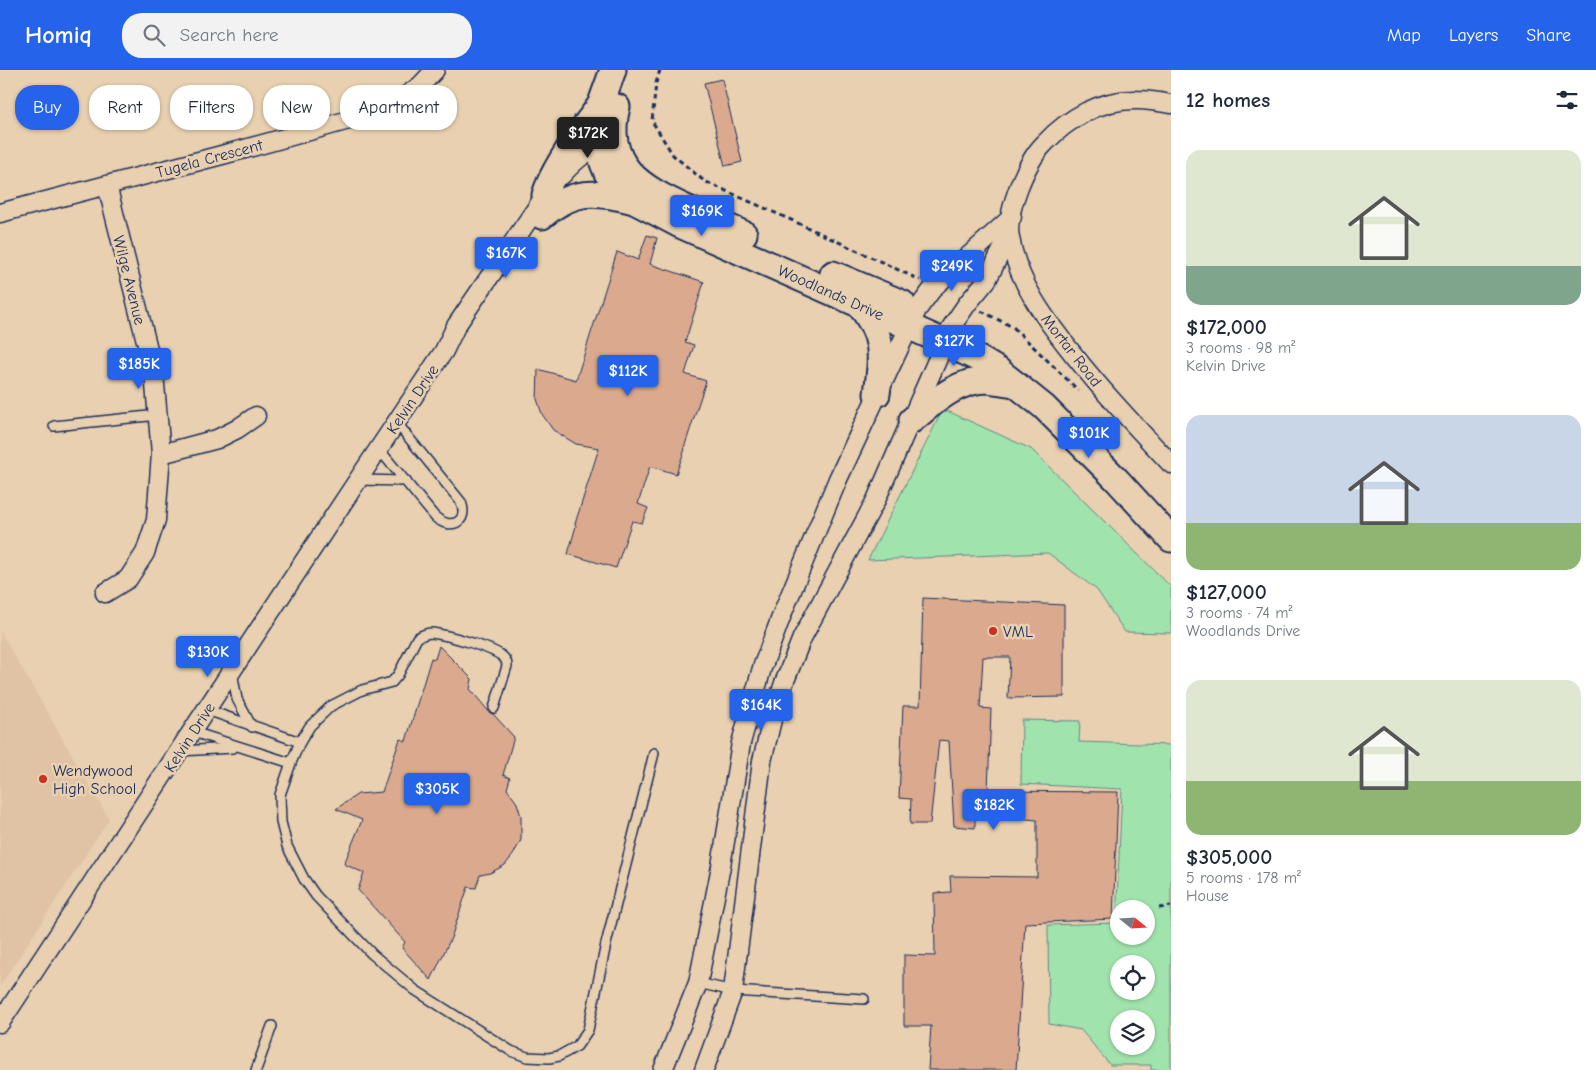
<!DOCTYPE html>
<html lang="en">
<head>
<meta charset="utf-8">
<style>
	:root { --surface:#fff; --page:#f2f2f3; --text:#1f2937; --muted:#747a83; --accent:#2563eb }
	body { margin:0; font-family:"Comic Neue",sans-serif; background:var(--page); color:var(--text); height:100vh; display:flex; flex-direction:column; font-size:19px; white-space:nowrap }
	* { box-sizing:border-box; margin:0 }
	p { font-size:16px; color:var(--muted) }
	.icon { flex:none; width:28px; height:28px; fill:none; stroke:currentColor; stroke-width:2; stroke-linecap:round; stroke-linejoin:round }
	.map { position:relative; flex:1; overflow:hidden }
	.sheet { display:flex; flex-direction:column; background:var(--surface); width:425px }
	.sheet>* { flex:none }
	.hud { position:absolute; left:15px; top:15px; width:475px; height:45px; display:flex; gap:10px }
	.needle { width:32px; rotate:108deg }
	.fabs { position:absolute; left:1110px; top:830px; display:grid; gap:10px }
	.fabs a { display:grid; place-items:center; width:45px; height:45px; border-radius:50%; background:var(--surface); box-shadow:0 1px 4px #0004; font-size:25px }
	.price { position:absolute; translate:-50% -42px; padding:0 11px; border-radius:5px; background:var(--accent); color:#fff; font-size:16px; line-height:32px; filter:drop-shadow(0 1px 2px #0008) }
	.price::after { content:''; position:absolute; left:50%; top:30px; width:15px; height:11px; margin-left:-8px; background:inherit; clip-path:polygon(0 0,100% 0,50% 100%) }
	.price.selected { background:#222; color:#fff }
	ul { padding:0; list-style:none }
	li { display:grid; align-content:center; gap:10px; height:265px; padding:0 15px }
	li span { display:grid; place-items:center; height:155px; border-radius:15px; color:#555 }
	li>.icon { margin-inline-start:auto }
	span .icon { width:90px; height:90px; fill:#fffc; stroke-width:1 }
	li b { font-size:21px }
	h2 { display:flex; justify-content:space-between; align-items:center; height:60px; padding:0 15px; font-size:21px }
	.chip { padding:0 18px; border-radius:20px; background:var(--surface); box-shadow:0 1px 4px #0004; font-size:18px; line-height:45px }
	.chip.selected { background:var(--accent); color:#fff }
	header { display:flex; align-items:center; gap:30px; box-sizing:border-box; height:70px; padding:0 25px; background:var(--accent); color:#fff }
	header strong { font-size:24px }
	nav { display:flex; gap:28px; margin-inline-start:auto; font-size:18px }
	.search { width:350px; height:45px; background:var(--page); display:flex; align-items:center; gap:12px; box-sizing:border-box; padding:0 18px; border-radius:20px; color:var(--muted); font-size:19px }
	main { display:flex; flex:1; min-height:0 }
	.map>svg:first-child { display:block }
</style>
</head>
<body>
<header>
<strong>Homiq</strong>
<div class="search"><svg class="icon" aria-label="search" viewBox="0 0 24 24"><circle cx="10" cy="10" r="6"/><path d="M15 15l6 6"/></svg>Search here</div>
<nav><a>Map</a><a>Layers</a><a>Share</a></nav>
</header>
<main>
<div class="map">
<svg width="1171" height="1000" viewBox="0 0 1171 1000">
	<rect width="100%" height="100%" fill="#e8d0b0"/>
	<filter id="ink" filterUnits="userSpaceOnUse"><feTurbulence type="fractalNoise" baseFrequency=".02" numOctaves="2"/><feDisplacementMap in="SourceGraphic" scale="10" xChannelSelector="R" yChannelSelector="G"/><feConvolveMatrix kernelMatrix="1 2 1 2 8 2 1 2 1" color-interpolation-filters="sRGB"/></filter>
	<g filter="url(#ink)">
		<!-- built -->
		<polygon fill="#e0c2a5" points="0,561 109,749 0,916"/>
		<!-- green -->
		<g fill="#a1e3ad" stroke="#5e8986" fill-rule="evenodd">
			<polygon points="943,339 1031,379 1171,517 1171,563 1125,562 1097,520 1048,483 868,490"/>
			<path d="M1022 650 1080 651 1079 672 1171 675V1000H1151V995H1110L1081 960 1049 954 1048 855 1116 853 1122 719 1021 714ZM1119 839H1146V866H1119ZM1119 894H1146V921H1119ZM1119 949H1146V976H1119Z"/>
		</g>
		<!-- building -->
		<g fill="#dbaa8e" stroke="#1b2f5e">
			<polygon points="722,9 742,92 725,96 704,13"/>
			<polygon points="647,165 657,168 650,194 704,212 685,272 694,275 685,304 706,311 684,378 685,379 676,404 650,396 638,434 648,438 642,453 632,451 616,498 568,484 576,456 575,454 599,378 576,374 553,360 542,344 537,329 538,299 576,310 617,182 638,190"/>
			<polygon points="923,528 1064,535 1064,627 1008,628 1010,587 983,587 980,638 991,639 988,721 1118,722 1113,849 1025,853 1016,1000 928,1000 931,956 904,956 904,885 935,886 934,823 951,822 950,806 1037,807 1037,750 975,744 975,758 954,756 949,671 939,670 930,754 910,754 911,729 899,728 903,636 920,636"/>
			<polygon points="439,576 472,609 470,619 490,643 493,644 514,667 503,705 510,708 507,719 517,733 521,746 521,770 513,785 505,795 490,803 480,805 476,818 468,817 451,868 431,910 402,878 405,872 358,820 364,803 344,794 362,750 336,739 358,724 382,722 400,669 406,671 431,588 435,589"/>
		</g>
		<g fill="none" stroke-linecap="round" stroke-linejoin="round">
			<!-- service casing -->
			<g stroke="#1b2f5e" stroke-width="12">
				<g id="service">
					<polyline points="54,356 158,345"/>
					<path d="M378 378 435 447C451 461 469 452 461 432L396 352"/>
					<polyline points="358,410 406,411"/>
					<polyline points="232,602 237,629 252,657"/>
					<path d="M494 638 507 596C507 592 506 589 502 586 490 577 448 565 432 563 426 563 422 565 417 568L398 605 392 612 362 620 331 636 310 656 300 672 291 693 280 725 281 752 287 776 304 809 316 826 372 884 415 920 511 981 527 987 549 988 559 986 577 976 588 960 606 874 654 683"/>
					<polyline points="207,640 300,672"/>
					<polyline points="193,662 291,693"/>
					<polyline points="180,681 233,678"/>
					<polyline points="698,913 733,921 864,929"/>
					<polyline points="256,1000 272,956"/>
				</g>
			</g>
			<!-- minor casing -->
			<g stroke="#1b2f5e" stroke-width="21">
				<g id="minor">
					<path d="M1171 34C1160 32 1148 30 1137 30 1101 29 1068 48 1044 74 1026 92 1005 143 1010 168 1018 213 1045 249 1073 284 1103 322 1137 358 1171 394"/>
					<path d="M562 105C575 90 590 78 609 71"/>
					<polyline points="0,143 241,80 349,50 406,26 421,15 435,0"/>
					<polyline points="161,384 217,369 237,359 256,346"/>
					<polyline points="105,523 128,509 145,483 156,450 161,384 154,303 107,115"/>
					<path d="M0 953C148 729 294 504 444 281L456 256 544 127"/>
					<polyline points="663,1000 698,913 721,796 741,673 762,598 783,542 838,409 917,240 934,217 1012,147"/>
					<polyline points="704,1000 733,921 762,691 772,650 784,613 802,568 876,430 952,256 967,234 987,210 1009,166"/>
				</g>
			</g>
			<!-- secondary casing -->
			<g stroke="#1b2f5e" stroke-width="29">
				<g id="secondary">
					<polyline points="613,0 600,36 596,65 603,93 607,103 622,122 634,131 678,154 944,272 979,289 999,301 1044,337 1116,409 1171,469"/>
					<path d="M617 37C602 96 642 118 688 139 706 147 725 156 744 164"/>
					<path d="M545 125C552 101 582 59 598 38"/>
					<path d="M542 146C573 119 595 121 634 131"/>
					<polyline points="833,204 902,233"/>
					<path d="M858 233C885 266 882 284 877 324"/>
					<path d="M912 350C934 332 957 310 988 310 997 311 1006 313 1015 314"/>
				</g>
			</g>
			<!-- path -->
			<g stroke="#1b2f5e" stroke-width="3" stroke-dasharray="5 4" stroke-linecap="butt">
				<polyline points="660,0 656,13 652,51 673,85 704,111 800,154 920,210"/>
				<polyline points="981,241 1013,257 1078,320"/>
				<polyline points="1159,838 1171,836"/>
			</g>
			<!-- service -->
			<use href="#service" stroke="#e8d0b0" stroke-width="9"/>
			<!-- minor -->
			<use href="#minor" stroke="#e8d0b0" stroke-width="18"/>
			<!-- secondary -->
			<use href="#secondary" stroke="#e8d0b0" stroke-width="25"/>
		</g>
	</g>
	<!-- markers -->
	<g fill="#c8321e" stroke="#e8d0b0" stroke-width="2">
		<circle cx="993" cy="561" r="5"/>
		<circle cx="43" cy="709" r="5"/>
	</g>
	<g text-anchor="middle" stroke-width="5" stroke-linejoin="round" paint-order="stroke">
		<!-- street labels -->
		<g font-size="16" fill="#1b2f5e" stroke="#e8d0b0">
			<text transform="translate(209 88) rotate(-15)" y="6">Tugela Crescent</text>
			<text transform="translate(130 210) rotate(76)" y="6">Wilge Avenue</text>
			<text transform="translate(831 222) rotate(24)" y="6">Woodlands Drive</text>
			<text transform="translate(1072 280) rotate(52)" y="6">Mortar Road</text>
			<text transform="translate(412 329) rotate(-56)" y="6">Kelvin Drive</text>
			<text transform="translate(189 667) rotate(-57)" y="6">Kelvin Drive</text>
		</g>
		<!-- poi labels -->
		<g font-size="16" fill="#1b2f5e" stroke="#e8d0b0" text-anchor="start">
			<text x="1003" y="567">VML</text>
			<text x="53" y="706">Wendywood<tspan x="53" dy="18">High School</tspan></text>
		</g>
	</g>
</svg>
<div class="fabs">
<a><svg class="needle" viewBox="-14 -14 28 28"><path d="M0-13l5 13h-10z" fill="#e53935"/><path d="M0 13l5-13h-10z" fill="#747a83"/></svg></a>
<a><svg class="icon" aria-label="locate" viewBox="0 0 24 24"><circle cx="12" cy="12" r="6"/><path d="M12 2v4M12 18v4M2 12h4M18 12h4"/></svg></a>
<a><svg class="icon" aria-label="layers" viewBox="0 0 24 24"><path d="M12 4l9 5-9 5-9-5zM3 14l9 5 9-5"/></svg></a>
</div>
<b class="price selected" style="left:588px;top:89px">$172K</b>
<b class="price" style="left:702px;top:167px">$169K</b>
<b class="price" style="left:506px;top:209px">$167K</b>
<b class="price" style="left:952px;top:222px">$249K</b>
<b class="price" style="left:954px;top:297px">$127K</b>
<b class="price" style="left:139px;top:320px">$185K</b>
<b class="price" style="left:628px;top:327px">$112K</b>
<b class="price" style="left:1089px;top:389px">$101K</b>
<b class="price" style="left:208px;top:608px">$130K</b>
<b class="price" style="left:761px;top:661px">$164K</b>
<b class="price" style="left:437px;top:745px">$305K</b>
<b class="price" style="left:994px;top:761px">$182K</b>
<div class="hud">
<a class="chip selected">Buy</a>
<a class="chip">Rent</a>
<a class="chip">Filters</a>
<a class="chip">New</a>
<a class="chip">Apartment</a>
</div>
</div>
<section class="sheet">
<h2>12 homes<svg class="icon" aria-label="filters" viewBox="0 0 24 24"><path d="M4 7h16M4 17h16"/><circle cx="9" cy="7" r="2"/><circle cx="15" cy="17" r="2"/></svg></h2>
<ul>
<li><span style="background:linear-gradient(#dfe7d0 75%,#7fa58c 0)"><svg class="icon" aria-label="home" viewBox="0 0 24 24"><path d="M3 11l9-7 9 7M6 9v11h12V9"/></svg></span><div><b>$172,000</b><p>3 rooms · 98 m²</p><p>Kelvin Drive</p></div></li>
<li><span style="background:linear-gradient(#c9d6e8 70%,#8fb573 0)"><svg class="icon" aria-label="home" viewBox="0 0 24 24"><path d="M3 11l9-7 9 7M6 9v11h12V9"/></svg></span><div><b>$127,000</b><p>3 rooms · 74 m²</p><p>Woodlands Drive</p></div></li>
<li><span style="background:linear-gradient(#dfe7d0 65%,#8fb573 0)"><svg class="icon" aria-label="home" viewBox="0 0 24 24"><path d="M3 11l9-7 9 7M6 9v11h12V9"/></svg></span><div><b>$305,000</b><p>5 rooms · 178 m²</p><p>House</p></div></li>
</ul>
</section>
</main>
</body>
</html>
